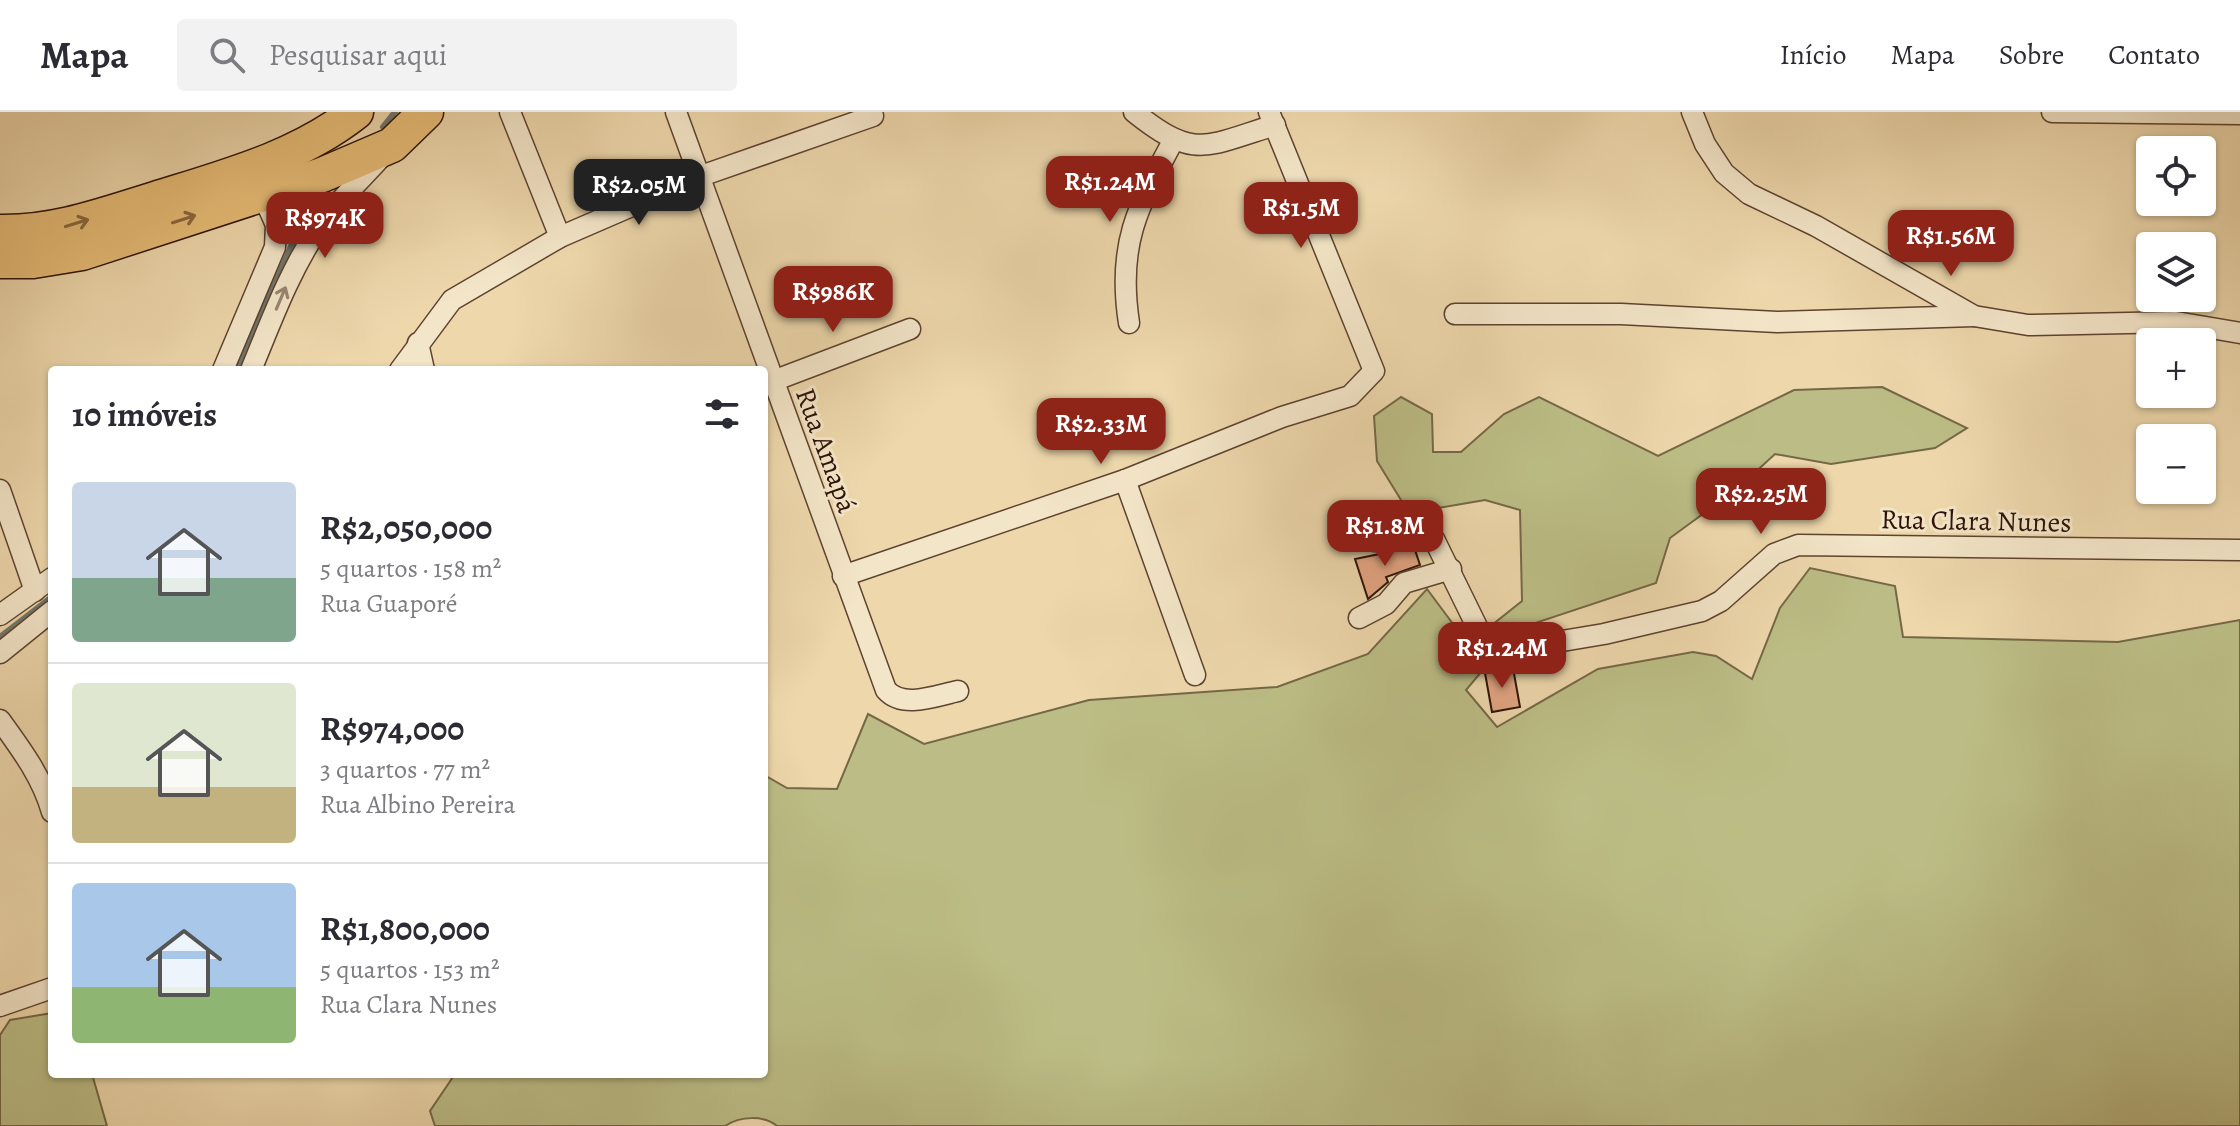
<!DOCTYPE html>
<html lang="pt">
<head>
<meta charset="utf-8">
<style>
	:root { --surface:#fff; --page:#f2f2f3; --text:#2b2b33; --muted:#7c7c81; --line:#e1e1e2; --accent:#8f2418 }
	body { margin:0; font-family:Alegreya,serif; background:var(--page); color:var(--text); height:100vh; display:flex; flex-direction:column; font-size:30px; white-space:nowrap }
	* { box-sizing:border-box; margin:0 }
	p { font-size:26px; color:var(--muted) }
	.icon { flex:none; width:44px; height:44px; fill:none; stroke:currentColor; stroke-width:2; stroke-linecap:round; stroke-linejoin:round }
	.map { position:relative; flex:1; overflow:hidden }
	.sheet { position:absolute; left:48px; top:254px; width:720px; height:712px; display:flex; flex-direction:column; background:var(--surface); border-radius:8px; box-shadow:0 2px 6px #0004 }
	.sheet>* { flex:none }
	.tools { position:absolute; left:2136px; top:24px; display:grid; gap:16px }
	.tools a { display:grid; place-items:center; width:80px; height:80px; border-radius:8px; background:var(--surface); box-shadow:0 2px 6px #0004; font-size:40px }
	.price { position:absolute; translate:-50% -68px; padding:0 18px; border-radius:16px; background:var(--accent); color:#fff; font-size:26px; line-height:52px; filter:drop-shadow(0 2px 4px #0008) }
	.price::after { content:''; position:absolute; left:50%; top:48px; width:24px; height:18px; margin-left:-12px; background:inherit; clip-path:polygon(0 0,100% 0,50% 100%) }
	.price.active { background:#222; color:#fff }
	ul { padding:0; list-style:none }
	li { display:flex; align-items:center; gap:24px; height:200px; padding:0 24px }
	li+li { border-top:2px solid var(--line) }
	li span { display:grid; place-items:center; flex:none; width:224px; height:160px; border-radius:8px; color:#555 }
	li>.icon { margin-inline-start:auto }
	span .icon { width:96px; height:96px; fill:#fffc; stroke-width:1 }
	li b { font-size:34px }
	h2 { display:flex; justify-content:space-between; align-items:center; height:96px; padding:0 24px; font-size:34px }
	header { display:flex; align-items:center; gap:48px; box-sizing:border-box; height:112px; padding:0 40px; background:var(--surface); border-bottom:2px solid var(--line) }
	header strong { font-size:38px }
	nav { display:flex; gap:44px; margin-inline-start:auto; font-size:28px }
	.search { width:560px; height:72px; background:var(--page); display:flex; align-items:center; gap:20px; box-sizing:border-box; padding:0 28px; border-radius:8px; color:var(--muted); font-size:30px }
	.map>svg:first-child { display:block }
</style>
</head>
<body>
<header>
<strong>Mapa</strong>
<div class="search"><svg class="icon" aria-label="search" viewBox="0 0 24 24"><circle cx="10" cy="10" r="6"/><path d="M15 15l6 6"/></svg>Pesquisar aqui</div>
<nav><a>Início</a><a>Mapa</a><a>Sobre</a><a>Contato</a></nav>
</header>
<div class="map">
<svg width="2240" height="1014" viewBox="0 0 2240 1014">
	<rect width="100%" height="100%" fill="#edd7ab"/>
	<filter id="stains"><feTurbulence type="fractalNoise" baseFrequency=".0025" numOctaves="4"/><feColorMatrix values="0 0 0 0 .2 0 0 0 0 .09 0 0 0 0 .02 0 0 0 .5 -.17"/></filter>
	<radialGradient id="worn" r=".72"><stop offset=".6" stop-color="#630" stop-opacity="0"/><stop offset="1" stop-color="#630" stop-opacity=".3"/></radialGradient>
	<!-- green -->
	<g fill="#bcbd86" stroke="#756846" stroke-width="2">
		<path d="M1882 275 1967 316 1935 336 1831 352 1775 342 1737 377 1670 426 1656 471 1517 517 1466 578 1497 615 1598 557 1693 540 1716 544 1752 567 1780 496 1810 456 1895 474 1903 525 2118 530 2240 508V1014H777C764 1003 740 1004 725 1014H435L430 999 455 962H764V663L787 676 837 677 868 602 924 632 1089 588 1277 575 1368 542 1427 477 1468 532 1522 489 1520 398 1485 388 1409 401 1377 349 1374 304 1401 285 1432 302 1433 340H1461L1504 302 1539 285 1658 344 1794 278Z"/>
		<polygon points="52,901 52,962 92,962 107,1014 0,1014 0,923 10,908"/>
	</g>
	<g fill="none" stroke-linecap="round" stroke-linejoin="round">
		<!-- stream -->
		<g stroke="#6f766c" stroke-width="6">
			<polyline points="383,15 395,0"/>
			<polyline points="237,258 296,123 320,84"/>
			<polyline points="0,525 52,485"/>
		</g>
	</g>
	<!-- building -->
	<g fill="#e2a481" stroke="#2e1207" stroke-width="2">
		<polygon points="1414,435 1420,453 1386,465 1388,470 1368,487 1355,447"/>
		<polygon points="1513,556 1520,595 1492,600 1485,561"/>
	</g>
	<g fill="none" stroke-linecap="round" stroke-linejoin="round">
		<!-- street casing -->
		<g stroke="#5e4330" stroke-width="23">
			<g id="street">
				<polyline points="510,0 560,125"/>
				<path d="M676 0 886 578C903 597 935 584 958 579"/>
				<path d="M1134 0C1195 49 1206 34 1275 13"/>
				<polyline points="1692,0 1705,32 1724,61 1749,82 1816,114 1974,204 2028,213 2176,210 2240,221"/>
				<polyline points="2052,0 2240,2"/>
				<polyline points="1455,202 1621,202 1777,210 1974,204"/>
				<path d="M1129 211C1117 133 1137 96 1173 29"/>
				<polyline points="418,231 424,258"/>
				<polyline points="223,258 275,135 276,113 262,81"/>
				<path d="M251 258C271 210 289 160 318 117 336 90 362 67 384 42"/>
				<polyline points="400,258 452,188 560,125 701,64 873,4"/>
				<polyline points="773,269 910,217"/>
				<polyline points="1125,368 1195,563"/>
				<polyline points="0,378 35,479"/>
				<path d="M1375 429C1394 425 1416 416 1434 427L1484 529 1494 537 1508 538 1604 522 1702 499 1721 489 1774 442 1798 433 2240 438"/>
				<polyline points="843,464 1125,368 1282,305 1350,284 1374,259 1269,0"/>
				<polyline points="0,503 52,466"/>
				<polyline points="1359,506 1386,492 1404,471 1451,457"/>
				<polyline points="0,541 52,499"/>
				<path d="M0 608C21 637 42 665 52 700"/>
				<polyline points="0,894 52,876"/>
			</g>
		</g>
		<!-- primary casing -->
		<g stroke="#2e1207" stroke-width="37">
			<g id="primary">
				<path d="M0 120C55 121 103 103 155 87 225 65 298 46 356 0"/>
				<polyline points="0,149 33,149 82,141 322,63 392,33 426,0"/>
			</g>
		</g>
		<!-- street -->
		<use href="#street" stroke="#f3e5c8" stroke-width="20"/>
		<!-- primary -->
		<use href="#primary" stroke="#e6bc76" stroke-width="34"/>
	</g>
	<!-- one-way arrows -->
	<defs><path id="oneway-shaft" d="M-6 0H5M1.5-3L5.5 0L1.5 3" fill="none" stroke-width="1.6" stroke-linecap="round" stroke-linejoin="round" transform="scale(2)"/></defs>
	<g stroke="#8a673e">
		<use href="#oneway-shaft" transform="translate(184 107) rotate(-18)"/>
		<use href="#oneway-shaft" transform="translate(77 111) rotate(-17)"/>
	</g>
	<use stroke="#9a8671" href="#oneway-shaft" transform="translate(281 186) rotate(-67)"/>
	<g text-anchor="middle" stroke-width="6" stroke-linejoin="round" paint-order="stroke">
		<!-- street labels -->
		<g font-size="28" fill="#2e1207" stroke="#f3e5c8">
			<text transform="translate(827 338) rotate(70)" y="10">Rua Amapá</text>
			<text transform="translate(1976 408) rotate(1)" y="10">Rua Clara Nunes</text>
		</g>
	</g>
	<rect width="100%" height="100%" filter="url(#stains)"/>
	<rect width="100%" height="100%" fill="url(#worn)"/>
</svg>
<div class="tools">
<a><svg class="icon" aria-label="locate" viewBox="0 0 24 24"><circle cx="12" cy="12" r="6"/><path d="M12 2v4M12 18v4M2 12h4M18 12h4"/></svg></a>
<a><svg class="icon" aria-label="layers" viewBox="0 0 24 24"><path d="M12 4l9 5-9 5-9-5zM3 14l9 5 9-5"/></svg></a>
<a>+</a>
<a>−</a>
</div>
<b class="price" style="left:1110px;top:112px">R$1.24M</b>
<b class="price active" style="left:639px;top:115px">R$2.05M</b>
<b class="price" style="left:1301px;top:138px">R$1.5M</b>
<b class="price" style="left:325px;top:148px">R$974K</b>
<b class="price" style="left:1951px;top:166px">R$1.56M</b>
<b class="price" style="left:833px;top:222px">R$986K</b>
<b class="price" style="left:1101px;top:354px">R$2.33M</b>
<b class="price" style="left:1761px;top:424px">R$2.25M</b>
<b class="price" style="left:1385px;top:456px">R$1.8M</b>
<b class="price" style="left:1502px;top:578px">R$1.24M</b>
<section class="sheet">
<h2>10 imóveis<svg class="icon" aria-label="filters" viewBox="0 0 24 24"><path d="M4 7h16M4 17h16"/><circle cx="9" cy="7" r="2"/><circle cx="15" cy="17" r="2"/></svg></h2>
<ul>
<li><span style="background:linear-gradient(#c9d6e8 60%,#7fa58c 0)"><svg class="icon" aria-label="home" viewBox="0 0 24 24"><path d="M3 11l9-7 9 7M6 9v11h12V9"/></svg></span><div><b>R$2,050,000</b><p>5 quartos · 158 m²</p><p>Rua Guaporé</p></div></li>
<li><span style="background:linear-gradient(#dfe7d0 65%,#c2b280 0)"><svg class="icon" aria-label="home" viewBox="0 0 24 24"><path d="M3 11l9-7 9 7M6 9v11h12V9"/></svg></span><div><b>R$974,000</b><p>3 quartos · 77 m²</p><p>Rua Albino Pereira</p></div></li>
<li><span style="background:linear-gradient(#a9c7e8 65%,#8fb573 0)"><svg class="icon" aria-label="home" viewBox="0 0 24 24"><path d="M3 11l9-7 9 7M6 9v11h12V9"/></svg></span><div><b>R$1,800,000</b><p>5 quartos · 153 m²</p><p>Rua Clara Nunes</p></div></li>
</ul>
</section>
</div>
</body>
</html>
